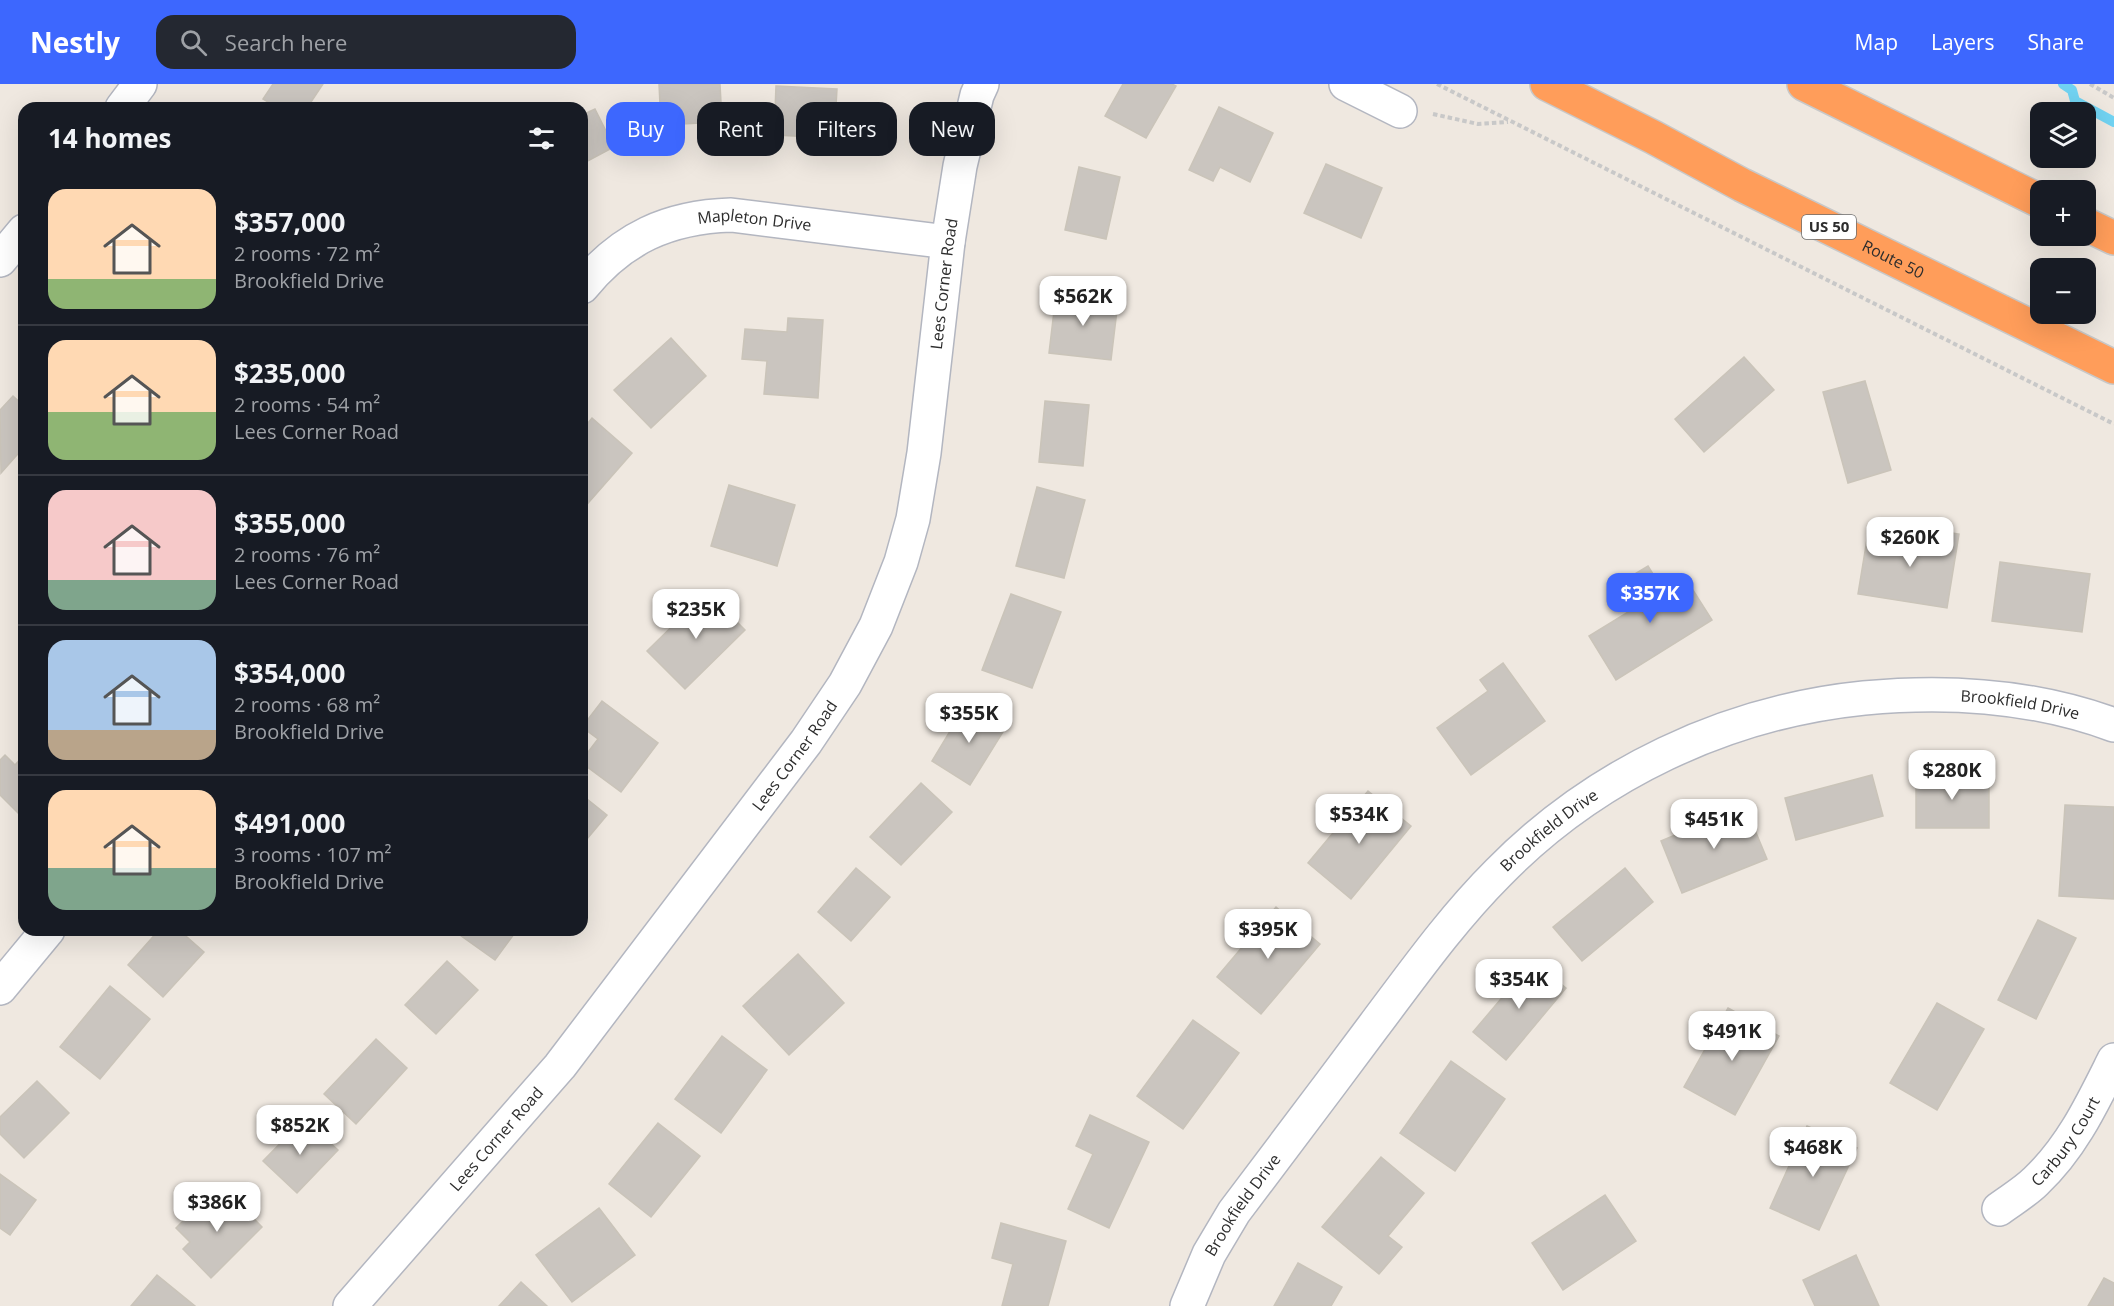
<!DOCTYPE html>
<html lang="en">
<head>
<meta charset="utf-8">
<style>
	:root { --surface:#171b24; --page:#242831; --text:#f1f3f6; --muted:#9ea1a6; --line:#363941; --accent:#3d67fe }
	body { margin:0; font-family:"Open Sans",sans-serif; background:var(--page); color:var(--text); height:100vh; display:flex; flex-direction:column; font-size:22px; white-space:nowrap }
	* { box-sizing:border-box; margin:0 }
	p { font-size:20px; color:var(--muted) }
	.icon { flex:none; width:33px; height:33px; fill:none; stroke:currentColor; stroke-width:2; stroke-linecap:round; stroke-linejoin:round }
	.map { position:relative; flex:1; overflow:hidden }
	.drawer { position:absolute; left:18px; top:18px; width:570px; height:834px; display:flex; flex-direction:column; background:var(--surface); border-radius:18px; box-shadow:0 6px 24px #0002 }
	.drawer>* { flex:none }
	.banner { position:absolute; left:606px; top:18px; width:570px; height:54px; display:flex; gap:12px }
	.tools { position:absolute; left:2030px; top:18px; display:grid; gap:12px }
	.tools a { display:grid; place-items:center; width:66px; height:66px; border-radius:12px; background:var(--surface); box-shadow:0 6px 24px #0002; font-size:30px }
	.price { position:absolute; translate:-50% -51px; padding:0 14px; border-radius:12px; background:#fff; color:#222; font-size:20px; line-height:39px; filter:drop-shadow(0 2px 3px #0008) }
	.price::after { content:''; position:absolute; left:50%; top:36px; width:18px; height:14px; margin-left:-9px; background:inherit; clip-path:polygon(0 0,100% 0,50% 100%) }
	.price.selected { background:var(--accent); color:#fff }
	ul { padding:0; list-style:none }
	li { display:flex; align-items:center; gap:18px; height:150px; padding:0 30px }
	li+li { border-top:2px solid var(--line) }
	li span { display:grid; place-items:center; flex:none; width:168px; height:120px; border-radius:18px; color:#555 }
	li>.icon { margin-inline-start:auto }
	span .icon { width:72px; height:72px; fill:#fffc; stroke-width:1 }
	li b { font-size:26px }
	h2 { display:flex; justify-content:space-between; align-items:center; height:72px; padding:0 30px; font-size:26px }
	.pill { padding:0 21px; border-radius:18px; background:var(--surface); box-shadow:0 6px 24px #0002; font-size:21px; line-height:54px }
	.pill.selected { background:var(--accent); color:#fff }
	header { display:flex; align-items:center; gap:36px; box-sizing:border-box; height:84px; padding:0 30px; background:var(--accent); color:#fff }
	header strong { font-size:28px }
	nav { display:flex; gap:33px; margin-inline-start:auto; font-size:21px }
	.search { width:420px; height:54px; background:var(--page); display:flex; align-items:center; gap:15px; box-sizing:border-box; padding:0 21px; border-radius:18px; color:var(--muted); font-size:22px }
	.map>svg:first-child { display:block }
</style>
</head>
<body>
<header>
<strong>Nestly</strong>
<div class="search"><svg class="icon" aria-label="search" viewBox="0 0 24 24"><circle cx="10" cy="10" r="6"/><path d="M15 15l6 6"/></svg>Search here</div>
<nav><a>Map</a><a>Layers</a><a>Share</a></nav>
</header>
<div class="map">
<svg width="2114" height="1222" viewBox="0 0 2114 1222">
	<rect width="100%" height="100%" fill="#efe8e0"/>
	<g fill="none" stroke-linecap="round" stroke-linejoin="round">
		<!-- stream -->
		<polyline stroke="#71d3f2" stroke-width="10" points="2063,0 2072,6 2075,17 2114,38"/>
	</g>
	<!-- building -->
	<g fill="#cac5bf" stroke="#cac4b9" stroke-width="1.5">
		<polygon points="273,0 323,0 307,24 278,24 263,15"/>
		<polygon points="659,0 720,0 722,38 661,41"/>
		<polygon points="1123,0 1172,0 1176,2 1146,54 1105,32"/>
		<polygon points="776,2 837,5 834,54 774,51"/>
		<polygon points="1219,23 1273,49 1250,98 1220,83 1213,97 1189,86"/>
		<polygon points="595,25 614,63 582,80 582,31"/>
		<polygon points="1326,80 1382,104 1361,154 1304,129"/>
		<polygon points="1079,83 1120,93 1106,155 1065,146"/>
		<polygon points="1056,210 1118,218 1111,276 1049,269"/>
		<polygon points="788,234 823,236 818,314 764,310 767,277 742,275 745,245 787,248"/>
		<polygon points="671,254 706,292 651,344 614,306"/>
		<polygon points="1744,273 1774,306 1704,368 1675,335"/>
		<polygon points="1865,297 1891,386 1848,399 1823,308"/>
		<polygon points="13,312 24,322 24,363 1,389 0,326"/>
		<polygon points="1045,317 1089,321 1083,382 1039,378"/>
		<polygon points="592,334 632,369 582,426 582,346"/>
		<polygon points="729,401 795,421 777,482 711,462"/>
		<polygon points="1037,403 1085,416 1064,494 1016,482"/>
		<polygon points="1927,445 1959,450 1947,524 1858,510 1868,449 1925,458"/>
		<polygon points="2000,478 2090,490 2082,548 1992,537"/>
		<polygon points="1648,482 1664,508 1686,495 1712,536 1616,596 1589,552 1643,519 1628,494"/>
		<polygon points="707,508 745,546 685,605 647,567"/>
		<polygon points="1011,510 1061,528 1032,604 982,586"/>
		<polygon points="1503,579 1545,637 1471,691 1437,644 1488,607 1480,596"/>
		<polygon points="602,617 658,659 621,708 582,679 582,676 598,655 582,643"/>
		<polygon points="967,619 1006,643 970,701 932,677"/>
		<polygon points="5,671 15,681 24,671 24,735 0,711 0,676"/>
		<rect x="1916" y="690" width="73" height="54"/>
		<polygon points="1872,691 1883,732 1796,756 1785,714"/>
		<polygon points="921,699 952,728 901,781 870,753"/>
		<polygon points="1368,707 1411,742 1351,815 1308,779"/>
		<polygon points="582,711 607,731 582,761"/>
		<polygon points="2065,721 2114,723 2114,815 2059,812"/>
		<polygon points="1745,722 1767,775 1682,809 1661,757"/>
		<polygon points="856,784 890,813 851,857 818,828"/>
		<polygon points="1625,784 1653,818 1582,877 1553,843"/>
		<polygon points="1276,823 1320,860 1261,930 1217,893"/>
		<polygon points="2038,836 2076,854 2036,935 1998,916"/>
		<polygon points="159,846 179,846 204,868 163,913 128,881"/>
		<polygon points="464,846 517,846 495,876 460,851"/>
		<polygon points="798,870 844,919 789,971 743,922"/>
		<polygon points="447,877 478,906 436,950 405,921"/>
		<polygon points="1533,877 1566,904 1506,976 1473,948"/>
		<polygon points="110,902 150,935 100,995 60,963"/>
		<polygon points="1937,919 1984,945 1937,1026 1890,999"/>
		<polygon points="1728,924 1779,952 1735,1031 1684,1003"/>
		<polygon points="1193,936 1239,969 1183,1045 1137,1012"/>
		<polygon points="722,952 767,986 721,1049 675,1015"/>
		<polygon points="376,955 407,984 356,1040 324,1010"/>
		<polygon points="1451,977 1505,1015 1455,1087 1400,1049"/>
		<polygon points="37,997 69,1029 24,1074 0,1050 0,1033"/>
		<polygon points="1090,1031 1149,1058 1109,1144 1068,1125 1093,1070 1076,1062"/>
		<polygon points="304,1035 338,1066 297,1109 263,1077"/>
		<polygon points="658,1039 700,1072 651,1133 609,1100"/>
		<polygon points="1807,1042 1857,1064 1819,1146 1770,1124"/>
		<polygon points="1381,1073 1424,1109 1388,1152 1402,1163 1379,1190 1322,1143"/>
		<polygon points="0,1090 36,1116 10,1151 0,1144"/>
		<polygon points="1605,1111 1636,1157 1563,1206 1532,1159"/>
		<polygon points="208,1112 221,1125 233,1113 262,1143 211,1194 183,1165 190,1158 176,1144"/>
		<polygon points="599,1124 635,1171 572,1218 536,1171"/>
		<polygon points="1001,1139 1066,1157 1048,1222 1002,1222 1013,1180 992,1174"/>
		<polygon points="1856,1171 1879,1222 1815,1222 1803,1196"/>
		<polygon points="1298,1179 1342,1203 1331,1222 1274,1222"/>
		<polygon points="157,1191 195,1222 131,1222"/>
		<polygon points="2104,1194 2114,1199 2114,1222 2088,1222"/>
		<polygon points="521,1198 547,1222 499,1222"/>
	</g>
	<g fill="none" stroke-linecap="round" stroke-linejoin="round">
		<!-- street casing -->
		<g stroke="#b3b6c0" stroke-width="36">
			<g id="street">
				<polyline points="1346,0 1400,27"/>
				<polyline points="122,24 140,0"/>
				<polyline points="0,176 24,147"/>
				<path id="s1" d="M582 203C622 154 668 133 731 131L948 158"/>
				<polyline points="0,904 48,846"/>
				<path id="s2" d="M1999 1125C2011 1116 2025 1108 2036 1097 2072 1063 2092 1020 2114 976"/>
				<path id="s3" d="M1187 1222 1209 1170 1234 1128C1280 1067 1327 1005 1373 943 1413 890 1451 836 1498 789 1595 690 1726 628 1864 614 1947 606 2035 612 2114 641"/>
			</g>
		</g>
		<!-- secondary casing -->
		<g stroke="#b3b6c0" stroke-width="36">
			<g id="secondary">
				<path id="s4" d="M350 1222 560 982 806 658 845 600 876 542 901 478 913 435 924 369 948 158 960 82 977 11 982 0"/>
			</g>
		</g>
		<!-- highway casing -->
		<g stroke="#c8c8c8" stroke-width="36">
			<g id="highway">
				<path id="s5" d="M1547 0 1653 53 1742 101 2114 283"/>
				<polyline points="1804,0 2040,117"/>
				<polyline points="2085,140 2114,154"/>
			</g>
		</g>
		<!-- path -->
		<g stroke="#c8c8c8" stroke-width="4" stroke-dasharray="4.5 3" stroke-linecap="butt">
			<polyline points="1437,0 2114,340"/>
			<polyline points="2090,0 2114,14"/>
			<polyline points="1433,30 1478,40 1508,38"/>
		</g>
		<!-- street -->
		<use href="#street" stroke="#fff" stroke-width="33"/>
		<!-- secondary -->
		<use href="#secondary" stroke="#fff" stroke-width="33"/>
		<!-- highway -->
		<use href="#highway" stroke="#ff9d5a" stroke-width="33"/>
	</g>
	<g text-anchor="middle" stroke-width="6" stroke-linejoin="round" paint-order="stroke">
		<!-- shield labels -->
		<rect fill="#fff" stroke="#6c6c6c" stroke-width="1.5" x="1802" y="131" width="54" height="24" rx="4.5"/>
		<g font-size="15" font-weight="bold" fill="#2d2d2d">
			<text x="1829" y="148">US 50</text>
		</g>
		<!-- street labels -->
		<g font-size="16" fill="#2d2d2d" stroke="#fff">
			<text dy="6" stroke="none"><textPath href="#s1" startOffset="195">Mapleton Drive</textPath></text>
			<text dy="6" stroke="none"><textPath href="#s5" startOffset="388">Route 50</textPath></text>
			<text dy="6" stroke="none"><textPath href="#s4" startOffset="1212">Lees Corner Road</textPath></text>
			<text dy="6" stroke="none"><textPath href="#s3" startOffset="1106">Brookfield Drive</textPath></text>
			<text dy="6" stroke="none"><textPath href="#s4" startOffset="708">Lees Corner Road</textPath></text>
			<text dy="6" stroke="none"><textPath href="#s3" startOffset="602">Brookfield Drive</textPath></text>
			<text dy="6" stroke="none"><textPath href="#s4" startOffset="222">Lees Corner Road</textPath></text>
			<text dy="6" stroke="none"><textPath href="#s2" startOffset="96">Carbury Court</textPath></text>
			<text dy="6" stroke="none"><textPath href="#s3" startOffset="116">Brookfield Drive</textPath></text>
		</g>
	</g>
</svg>
<div class="tools">
<a><svg class="icon" aria-label="layers" viewBox="0 0 24 24"><path d="M12 4l9 5-9 5-9-5zM3 14l9 5 9-5"/></svg></a>
<a>+</a>
<a>−</a>
</div>
<b class="price" style="left:1083px;top:243px">$562K</b>
<b class="price" style="left:1910px;top:484px">$260K</b>
<b class="price selected" style="left:1650px;top:540px">$357K</b>
<b class="price" style="left:696px;top:556px">$235K</b>
<b class="price" style="left:969px;top:660px">$355K</b>
<b class="price" style="left:1952px;top:717px">$280K</b>
<b class="price" style="left:1359px;top:761px">$534K</b>
<b class="price" style="left:1714px;top:766px">$451K</b>
<b class="price" style="left:1268px;top:876px">$395K</b>
<b class="price" style="left:1519px;top:926px">$354K</b>
<b class="price" style="left:1732px;top:978px">$491K</b>
<b class="price" style="left:300px;top:1072px">$852K</b>
<b class="price" style="left:1813px;top:1094px">$468K</b>
<b class="price" style="left:217px;top:1149px">$386K</b>
<div class="banner">
<a class="pill selected">Buy</a>
<a class="pill">Rent</a>
<a class="pill">Filters</a>
<a class="pill">New</a>
</div>
<section class="drawer">
<h2>14 homes<svg class="icon" aria-label="filters" viewBox="0 0 24 24"><path d="M4 7h16M4 17h16"/><circle cx="9" cy="7" r="2"/><circle cx="15" cy="17" r="2"/></svg></h2>
<ul>
<li><span style="background:linear-gradient(#ffd9b3 75%,#8fb573 0)"><svg class="icon" aria-label="home" viewBox="0 0 24 24"><path d="M3 11l9-7 9 7M6 9v11h12V9"/></svg></span><div><b>$357,000</b><p>2 rooms · 72 m²</p><p>Brookfield Drive</p></div></li>
<li><span style="background:linear-gradient(#ffd9b3 60%,#8fb573 0)"><svg class="icon" aria-label="home" viewBox="0 0 24 24"><path d="M3 11l9-7 9 7M6 9v11h12V9"/></svg></span><div><b>$235,000</b><p>2 rooms · 54 m²</p><p>Lees Corner Road</p></div></li>
<li><span style="background:linear-gradient(#f6c9c9 75%,#7fa58c 0)"><svg class="icon" aria-label="home" viewBox="0 0 24 24"><path d="M3 11l9-7 9 7M6 9v11h12V9"/></svg></span><div><b>$355,000</b><p>2 rooms · 76 m²</p><p>Lees Corner Road</p></div></li>
<li><span style="background:linear-gradient(#a9c7e8 75%,#b9a48a 0)"><svg class="icon" aria-label="home" viewBox="0 0 24 24"><path d="M3 11l9-7 9 7M6 9v11h12V9"/></svg></span><div><b>$354,000</b><p>2 rooms · 68 m²</p><p>Brookfield Drive</p></div></li>
<li><span style="background:linear-gradient(#ffd9b3 65%,#7fa58c 0)"><svg class="icon" aria-label="home" viewBox="0 0 24 24"><path d="M3 11l9-7 9 7M6 9v11h12V9"/></svg></span><div><b>$491,000</b><p>3 rooms · 107 m²</p><p>Brookfield Drive</p></div></li>
</ul>
</section>
</div>
</body>
</html>
